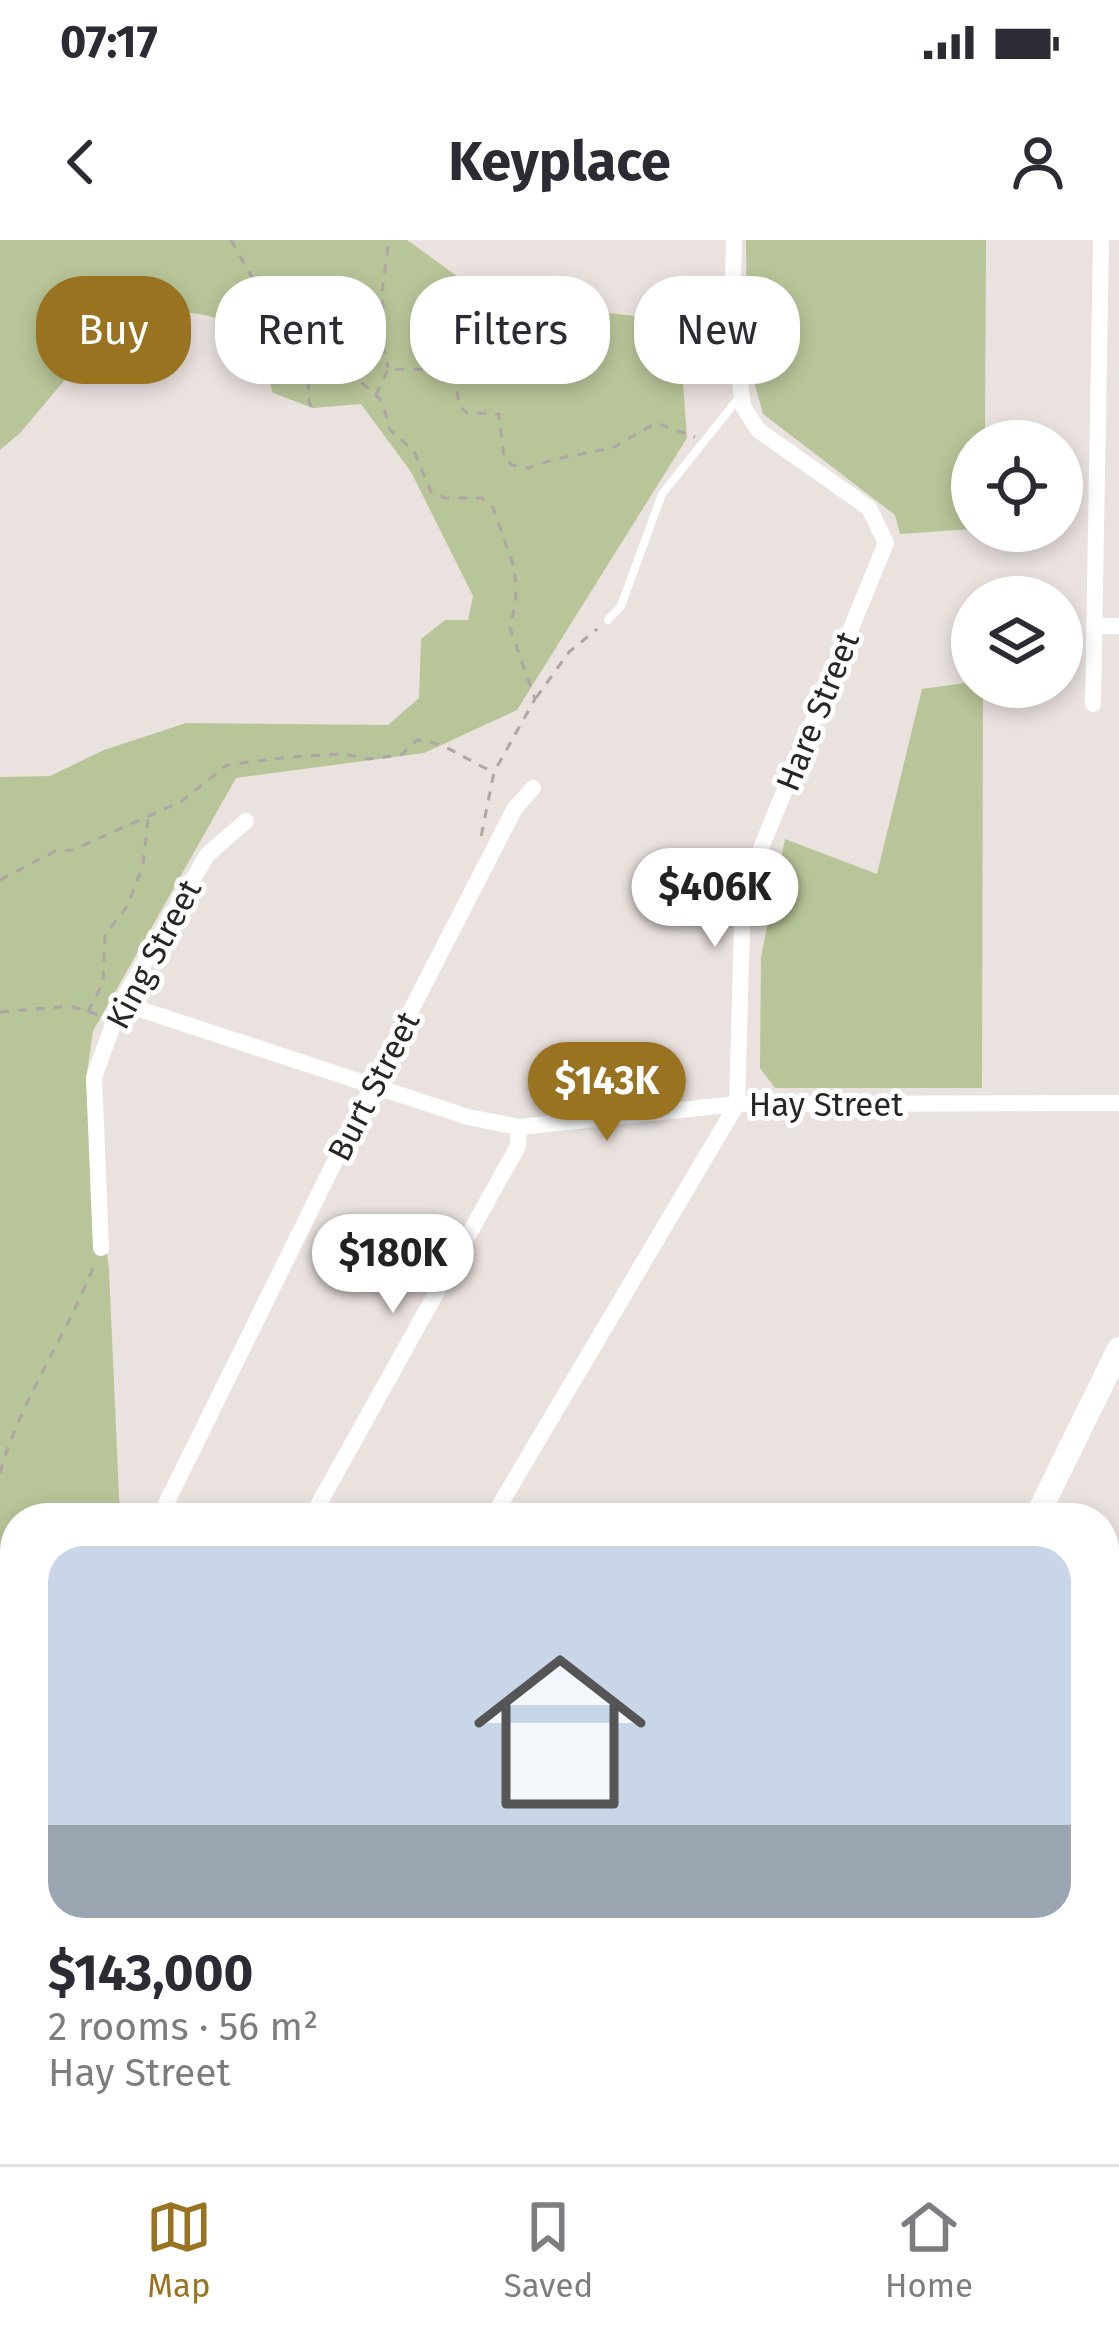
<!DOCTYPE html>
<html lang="en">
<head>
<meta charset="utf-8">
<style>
	:root { --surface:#fff; --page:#f2f2f3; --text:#2b2b33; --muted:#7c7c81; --line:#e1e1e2; --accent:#99731f }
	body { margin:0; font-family:"Fira Sans",sans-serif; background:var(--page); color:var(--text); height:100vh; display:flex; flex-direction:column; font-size:45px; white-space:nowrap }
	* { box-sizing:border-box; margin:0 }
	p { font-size:39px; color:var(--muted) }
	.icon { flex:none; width:66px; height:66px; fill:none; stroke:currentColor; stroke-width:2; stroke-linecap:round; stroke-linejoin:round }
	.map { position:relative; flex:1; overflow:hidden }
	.panel { position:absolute; left:0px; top:1263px; width:1119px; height:663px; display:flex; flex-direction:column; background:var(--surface); border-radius:48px 48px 0 0; box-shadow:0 6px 18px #0003 }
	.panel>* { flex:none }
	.banner { position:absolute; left:36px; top:36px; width:1047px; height:108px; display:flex; gap:24px }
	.tools { position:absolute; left:951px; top:180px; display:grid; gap:24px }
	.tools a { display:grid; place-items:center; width:132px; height:132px; border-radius:50%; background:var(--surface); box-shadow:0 6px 18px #0003; font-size:60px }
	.price { position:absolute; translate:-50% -102px; padding:0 27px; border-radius:42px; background:#fff; color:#222; font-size:39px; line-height:78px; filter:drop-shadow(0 3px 6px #0008) }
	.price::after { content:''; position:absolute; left:50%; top:72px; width:36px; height:27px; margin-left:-18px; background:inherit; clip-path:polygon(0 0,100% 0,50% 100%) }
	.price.selected { background:var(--accent); color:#fff }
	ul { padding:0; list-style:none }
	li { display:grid; align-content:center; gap:24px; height:636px; padding:0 48px }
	li span { display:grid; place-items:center; height:372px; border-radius:36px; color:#555 }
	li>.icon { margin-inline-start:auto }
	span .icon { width:216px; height:216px; fill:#fffc; stroke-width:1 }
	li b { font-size:51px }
	.chip { padding:0 42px; border-radius:48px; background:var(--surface); box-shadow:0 6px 18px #0003; font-size:42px; line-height:108px }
	.chip.selected { background:var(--accent); color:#fff }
	.status { display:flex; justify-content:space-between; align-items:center; height:84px; padding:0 60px; background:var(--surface); direction:ltr }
	.status svg { height:33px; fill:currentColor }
	header { display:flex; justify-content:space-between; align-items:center; height:156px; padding:0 48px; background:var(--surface); font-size:54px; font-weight:700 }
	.menu { display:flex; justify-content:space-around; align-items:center; height:168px; border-top:3px solid var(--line); background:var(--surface); font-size:33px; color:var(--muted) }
	.menu a { display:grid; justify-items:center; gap:6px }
	.menu .selected { color:var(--accent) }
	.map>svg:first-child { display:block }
</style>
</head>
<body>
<div class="status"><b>07:17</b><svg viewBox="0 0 49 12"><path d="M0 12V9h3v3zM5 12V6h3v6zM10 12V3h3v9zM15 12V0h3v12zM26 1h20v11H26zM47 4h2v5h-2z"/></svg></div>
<header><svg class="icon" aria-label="back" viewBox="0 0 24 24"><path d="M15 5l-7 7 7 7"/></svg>Keyplace<svg class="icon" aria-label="person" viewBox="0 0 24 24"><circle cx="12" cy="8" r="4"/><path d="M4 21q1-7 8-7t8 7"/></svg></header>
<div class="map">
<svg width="1119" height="1924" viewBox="0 0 1119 1924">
	<rect width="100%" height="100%" fill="#eae2df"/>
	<!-- green -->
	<g fill="#b8c598">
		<path d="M0 0H407L489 59 643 77 682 130 687 198 517 470 424 513 236 538 93 791 86 840 109 1030 120 1278H15V1911H101L91 1924H0V537L50 536 104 510 186 483 388 485 419 458 421 399 445 380H468L473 356 411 232 361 164 313 168 273 153C268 139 265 119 256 108 227 65 169 71 123 71L20 193 0 210Z"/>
		<polygon points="746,0 986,0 985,201 972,201 972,289 900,294 895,275 763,174 747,117"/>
		<polygon points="972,442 972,447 983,447 982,848 775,848 760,828 761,717 785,599 877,634 922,449"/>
	</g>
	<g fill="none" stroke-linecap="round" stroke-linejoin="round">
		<!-- stream -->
		<polyline stroke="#2d96a2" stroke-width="4.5" points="1104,1732 1119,1701"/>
		<!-- path -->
		<g stroke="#ada6a4" stroke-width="3" stroke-dasharray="9 9" stroke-linecap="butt">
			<polyline points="231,0 258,48 285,83 303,89 382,161 390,190 414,211 431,252 445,258 482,258 493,268 515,330 516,360 510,388 535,459 494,532 481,597"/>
			<path d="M317 104C351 87 382 80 388 128"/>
			<polyline points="385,105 382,51 389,0"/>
			<path d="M376 155 388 129C412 130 438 126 456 143L459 166 467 173 499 174 504 218 512 225 529 228 555 219 612 208 656 183 695 197"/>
			<path d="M311 167C303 145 312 132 324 113"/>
			<polyline points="536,458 569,412 597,389"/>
			<path d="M0 640 55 611 73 610 182 561 227 525 289 517 343 514 368 519 401 515 417 500C447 502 466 521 492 531"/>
			<polyline points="0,772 70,766 99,775"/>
			<polyline points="88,772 103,743 105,695 128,665 143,625 148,579"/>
			<path d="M0 1233C21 1158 68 1094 95 1022"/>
			<polyline points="0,1379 15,1368"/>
			<polyline points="0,1465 15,1469"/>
			<polyline points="0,1870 15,1862"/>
		</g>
		<!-- service -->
		<polyline stroke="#fff" stroke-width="8" points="608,380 621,366 662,254 741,155"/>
		<!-- minor -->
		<g stroke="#fff" stroke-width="16">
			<polyline points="1094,386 1119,386"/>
			<polyline points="1093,464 1101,0"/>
			<polyline points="121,763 468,877 519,887 737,864 1119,863"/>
			<polyline points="101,1008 94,837 121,763 207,615 246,581"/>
			<polyline points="159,1278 372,846 515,568 533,548"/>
			<polyline points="311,1278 518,906 519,887"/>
			<polyline points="492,1278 737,864 743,652 886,303 869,268 758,190 743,166 732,76 734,0"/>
			<polyline points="295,1911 313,1924"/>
			<polyline points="91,1924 101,1911"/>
		</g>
		<!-- tertiary -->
		<polyline stroke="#fff" stroke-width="21" points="1104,1629 1119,1635"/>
		<!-- secondary -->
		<g stroke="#fff" stroke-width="24">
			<polyline points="1036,1278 1119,1109"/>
			<polyline points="728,1924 732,1911"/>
		</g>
	</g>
	<g text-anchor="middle" stroke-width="10" stroke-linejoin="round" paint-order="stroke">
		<!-- street labels -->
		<g font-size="33" fill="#282524" stroke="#fff">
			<text transform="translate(817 471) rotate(-68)" y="12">Hare Street</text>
			<text transform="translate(153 714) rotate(-62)" y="12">King Street</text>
			<text transform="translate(373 846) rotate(-63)" y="12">Burt Street</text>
			<text x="826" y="876">Hay Street</text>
		</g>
	</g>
</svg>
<div class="tools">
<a><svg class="icon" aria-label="locate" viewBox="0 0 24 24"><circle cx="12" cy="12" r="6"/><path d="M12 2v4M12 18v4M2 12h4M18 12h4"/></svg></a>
<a><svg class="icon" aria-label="layers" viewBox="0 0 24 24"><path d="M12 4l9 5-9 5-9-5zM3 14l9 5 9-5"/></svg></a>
</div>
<b class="price" style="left:715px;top:710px">$406K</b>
<b class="price selected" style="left:607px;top:904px">$143K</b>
<b class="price" style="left:393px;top:1076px">$180K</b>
<div class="banner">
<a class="chip selected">Buy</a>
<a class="chip">Rent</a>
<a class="chip">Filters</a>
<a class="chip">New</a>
</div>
<section class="panel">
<ul>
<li><span style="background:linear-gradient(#c9d6e8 75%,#9aa5b1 0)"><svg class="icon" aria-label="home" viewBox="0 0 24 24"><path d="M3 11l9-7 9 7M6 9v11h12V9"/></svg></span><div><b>$143,000</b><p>2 rooms · 56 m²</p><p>Hay Street</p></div></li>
</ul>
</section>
</div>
<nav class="menu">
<a class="selected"><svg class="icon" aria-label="map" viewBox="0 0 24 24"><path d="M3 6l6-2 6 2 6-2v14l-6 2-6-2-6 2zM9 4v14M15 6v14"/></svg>Map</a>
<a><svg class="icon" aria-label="saved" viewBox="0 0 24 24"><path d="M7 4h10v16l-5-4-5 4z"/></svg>Saved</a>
<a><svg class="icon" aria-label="home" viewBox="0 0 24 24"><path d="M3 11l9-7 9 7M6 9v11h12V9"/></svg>Home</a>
</nav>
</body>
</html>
